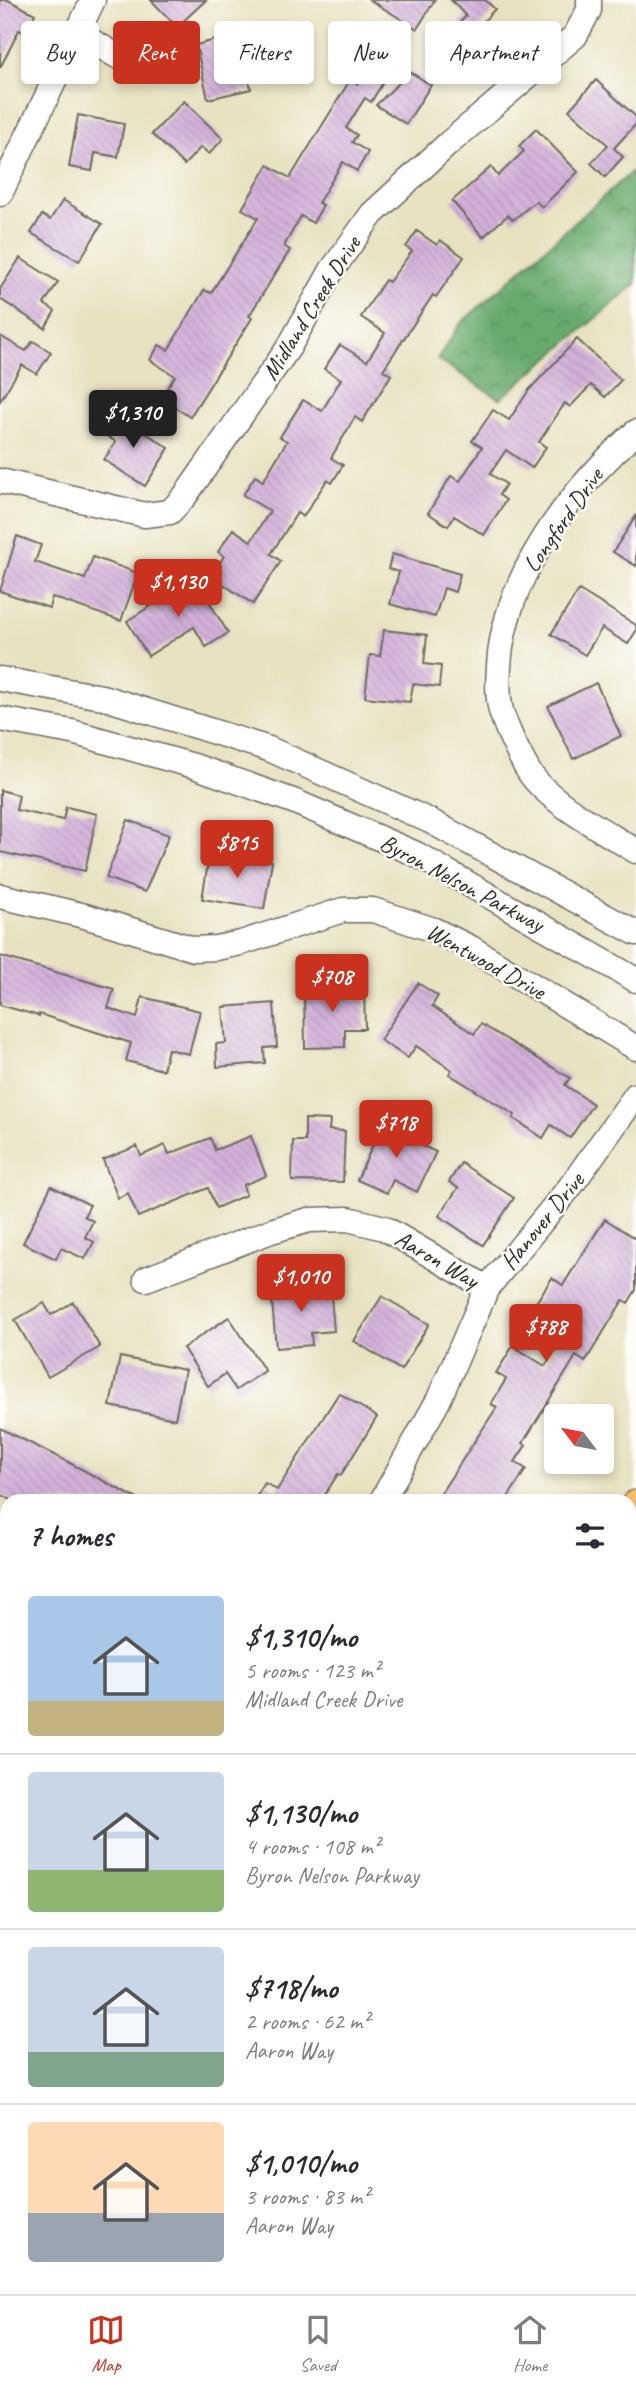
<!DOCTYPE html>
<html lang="en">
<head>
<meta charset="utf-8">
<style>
	:root { --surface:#fff; --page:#f2f2f3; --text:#2b2b33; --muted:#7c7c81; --line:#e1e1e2; --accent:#c8321e }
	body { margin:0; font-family:Caveat,sans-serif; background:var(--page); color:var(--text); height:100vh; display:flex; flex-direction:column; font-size:26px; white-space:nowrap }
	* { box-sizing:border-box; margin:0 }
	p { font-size:23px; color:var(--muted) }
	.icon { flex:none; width:38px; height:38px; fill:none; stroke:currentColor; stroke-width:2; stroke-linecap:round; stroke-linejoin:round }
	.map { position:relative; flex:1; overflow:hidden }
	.details { position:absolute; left:0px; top:1494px; width:637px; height:800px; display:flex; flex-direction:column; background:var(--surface); border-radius:21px 21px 0 0; box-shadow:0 4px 10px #0003 }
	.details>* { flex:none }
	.hud { position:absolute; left:21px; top:21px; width:595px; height:63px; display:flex; gap:14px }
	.needle { width:46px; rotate:302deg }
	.tools { position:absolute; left:544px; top:1404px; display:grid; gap:14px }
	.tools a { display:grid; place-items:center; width:70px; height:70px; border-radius:7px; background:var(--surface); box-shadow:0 4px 10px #0003; font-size:35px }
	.price { position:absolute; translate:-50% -60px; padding:0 16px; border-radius:7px; background:var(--accent); color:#fff; font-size:23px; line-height:46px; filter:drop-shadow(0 2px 4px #0008) }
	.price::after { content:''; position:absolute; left:50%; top:42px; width:21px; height:16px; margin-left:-10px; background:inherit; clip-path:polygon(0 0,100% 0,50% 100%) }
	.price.current { background:#222; color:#fff }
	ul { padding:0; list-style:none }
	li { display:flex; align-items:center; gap:21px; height:175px; padding:0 28px }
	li+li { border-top:2px solid var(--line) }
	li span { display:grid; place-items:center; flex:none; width:196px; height:140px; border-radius:7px; color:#555 }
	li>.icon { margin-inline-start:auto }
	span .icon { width:84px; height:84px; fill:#fffc; stroke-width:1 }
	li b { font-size:30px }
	h2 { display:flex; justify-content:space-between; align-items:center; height:84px; padding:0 28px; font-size:30px }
	.pill { padding:0 24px; border-radius:7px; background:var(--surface); box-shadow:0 4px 10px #0003; font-size:24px; line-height:63px }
	.pill.current { background:var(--accent); color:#fff }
	.tabs { display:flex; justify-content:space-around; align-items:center; height:98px; border-top:2px solid var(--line); background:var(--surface); font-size:19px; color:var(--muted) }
	.tabs a { display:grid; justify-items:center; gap:4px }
	.tabs .current { color:var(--accent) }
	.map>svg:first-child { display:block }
</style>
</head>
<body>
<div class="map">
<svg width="636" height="2294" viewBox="0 0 636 2294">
	<defs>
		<pattern id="green-dots" width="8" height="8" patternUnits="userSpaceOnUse" patternTransform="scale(1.75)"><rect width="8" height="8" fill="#81c57f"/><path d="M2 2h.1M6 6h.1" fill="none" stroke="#6aa068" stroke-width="1.8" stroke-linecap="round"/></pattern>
		<pattern id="forest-crowns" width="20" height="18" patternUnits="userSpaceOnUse" patternTransform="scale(1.75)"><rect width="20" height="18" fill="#68aa6e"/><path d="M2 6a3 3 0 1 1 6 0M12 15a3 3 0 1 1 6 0" fill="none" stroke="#568b5b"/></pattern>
		<pattern id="water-waves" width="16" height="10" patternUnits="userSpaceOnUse" patternTransform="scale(1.75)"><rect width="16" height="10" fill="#80bef3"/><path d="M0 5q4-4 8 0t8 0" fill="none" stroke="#6fa3d0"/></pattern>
		<pattern id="building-back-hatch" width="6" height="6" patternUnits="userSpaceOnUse" patternTransform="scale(1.75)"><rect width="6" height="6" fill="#d3b1da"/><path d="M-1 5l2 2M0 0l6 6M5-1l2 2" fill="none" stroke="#b598bb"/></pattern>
	</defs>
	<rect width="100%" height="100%" fill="#fdfcf7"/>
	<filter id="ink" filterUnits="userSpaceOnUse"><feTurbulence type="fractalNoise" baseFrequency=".0143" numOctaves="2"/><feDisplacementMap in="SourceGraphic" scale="14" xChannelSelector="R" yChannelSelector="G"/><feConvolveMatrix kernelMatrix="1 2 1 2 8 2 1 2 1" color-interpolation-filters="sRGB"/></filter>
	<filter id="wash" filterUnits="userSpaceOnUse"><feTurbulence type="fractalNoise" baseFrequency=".00686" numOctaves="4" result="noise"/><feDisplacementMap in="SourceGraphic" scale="28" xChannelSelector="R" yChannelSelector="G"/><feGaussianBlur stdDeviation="1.57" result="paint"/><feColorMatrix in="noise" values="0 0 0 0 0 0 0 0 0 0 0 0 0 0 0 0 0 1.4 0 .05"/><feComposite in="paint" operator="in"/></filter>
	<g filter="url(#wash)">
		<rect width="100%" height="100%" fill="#e8e2c1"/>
		<!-- green -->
		<polygon fill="url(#green-dots)" stroke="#567855" stroke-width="2" points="636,1559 636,1663 630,1671 630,1566"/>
		<!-- forest -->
		<polygon fill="url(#forest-crowns)" stroke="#4a6a4c" stroke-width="2" points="636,168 636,284 500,399 437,359 461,323"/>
		<!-- water -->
		<polygon fill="url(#water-waves)" stroke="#56748f" stroke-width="2" points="0,1975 7,1980 6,2047 0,2047"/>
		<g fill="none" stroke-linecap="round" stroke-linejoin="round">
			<!-- stream -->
			<polyline stroke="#80bef3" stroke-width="5" points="184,2294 185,2287"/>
		</g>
		<g id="blocks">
			<!-- building -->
			<g fill="url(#building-back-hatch)">
				<polygon points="0,0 8,0 35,14 26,33 19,30 0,68"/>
				<polygon points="151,0 206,0 177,27"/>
				<polygon points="370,0 435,0 417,29"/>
				<polygon points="451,0 485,0 495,9 481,24 496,39 471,63 445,37 466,16"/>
				<polygon points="238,34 251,89 208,99 196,45"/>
				<polygon points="378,51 395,63 371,102 365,98 346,128 357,135 352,142 368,152 357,171 343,162 318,203 323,205 313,223 301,216 284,246 290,250 249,316 252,318 190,417 161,398 175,376 150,360 159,345 168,350 204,290 211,293 258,218 242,209 268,165 290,178 350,80 357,84"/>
				<polygon points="410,72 431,85 406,124 376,105"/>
				<polygon points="596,80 636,117 636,124 614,148 623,157 605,177 591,163 608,145 569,110"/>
				<polygon points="184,101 223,139 209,154 201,147 184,165 152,134"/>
				<polygon points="78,115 124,124 118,157 95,153 92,171 69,167"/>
				<polygon points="536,129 578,172 542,207 536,201 513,220 508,215 483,237 452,201 491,167 498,176 524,151 519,146"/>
				<polygon points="63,200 102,224 79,261 31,233 42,215 50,220"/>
				<polygon points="417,231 437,245 440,240 464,257 436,297 433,295 383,370 391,375 362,422 355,417 331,458 343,465 332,483 327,480 303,517 297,513 271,554 281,561 253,604 211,576 224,556 218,552 233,529 251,541 270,511 243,495 255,476 263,481 287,441 280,437 303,400 322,411 341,379 324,369 340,345 367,361 385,333 361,317 385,280 389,282 412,251 406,247"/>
				<polygon points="20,258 58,282 44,304 55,311 45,328 0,299 0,289"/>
				<polygon points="0,336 26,351 33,341 51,352 37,374 22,365 0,401"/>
				<polygon points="577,339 621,380 605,397 591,385 570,407 565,403 539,442 546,447 532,468 506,450 490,474 506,484 499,495 506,500 484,535 454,516 448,526 428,513 451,476 460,481 482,447 472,441 493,410 509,420 529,390"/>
				<polygon points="113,412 169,448 145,486 104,460 116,442 101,432"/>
				<polygon points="636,516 636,566 613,552"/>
				<polygon points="17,536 41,545 35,562 85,579 93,557 138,573 121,621 52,597 49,608 0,591"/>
				<polygon points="392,554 460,574 455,592 444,588 435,617 390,604 399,572 388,569"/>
				<polygon points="195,578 228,633 206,647 194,627 148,656 127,621"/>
				<polygon points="579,590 636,625 636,631 628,644 602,628 585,655 551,634"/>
				<polygon points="384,630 427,635 424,664 441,666 439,687 413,684 410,702 365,697 370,655 380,656"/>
				<polygon points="596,683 621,736 573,759 548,706"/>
				<polygon points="0,790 19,795 16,810 63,820 66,807 97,814 85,871 0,852"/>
				<polygon points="128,820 169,835 145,892 106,878"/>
				<polygon points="210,851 272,861 264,909 202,899"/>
				<polygon points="0,956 114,989 108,1008 137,1018 142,997 200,1011 189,1054 168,1049 163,1070 126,1061 131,1043 39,1014 39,1016 0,1005"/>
				<polygon points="418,983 438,996 432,1006 474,1034 481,1024 570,1078 565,1085 593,1104 570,1138 551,1125 543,1138 513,1118 515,1115 449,1074 452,1070 416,1046 408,1058 380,1040"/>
				<polygon points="364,985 365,1029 345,1029 345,1047 305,1048 304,986"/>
				<polygon points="274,1003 277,1047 264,1048 265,1063 217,1067 216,1044 226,1043 223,1007"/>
				<polygon points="305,1119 330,1120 329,1130 345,1131 343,1182 292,1181 293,1141 305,1141"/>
				<polygon points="384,1120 415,1134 412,1141 436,1152 417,1192 393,1180 387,1193 357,1180"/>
				<polygon points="251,1136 266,1176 243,1185 246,1195 216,1208 208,1188 138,1217 128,1193 118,1198 103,1160 137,1146 141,1156 165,1145 169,1154 210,1138 215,1150"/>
				<polygon points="461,1163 514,1198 483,1245 439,1216 458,1188 449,1182"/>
				<polygon points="51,1186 90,1205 84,1216 93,1221 85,1237 94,1242 85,1259 61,1248 56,1259 23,1243"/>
				<polygon points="605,1219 636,1239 636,1290 628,1303 623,1300 585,1362 576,1356 523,1443 526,1445 515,1462 526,1469 505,1502 435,1502 497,1407 491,1404 506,1379 496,1373 513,1346 545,1366 561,1341 526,1318 552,1278 563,1285"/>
				<polygon points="330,1284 334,1331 311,1333 312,1345 276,1348 271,1289"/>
				<polygon points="382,1296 429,1324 401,1370 354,1341"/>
				<polygon points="73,1302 100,1347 48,1377 15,1320 44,1303 51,1315"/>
				<polygon points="229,1317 265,1371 236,1390 225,1374 208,1386 183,1348"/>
				<polygon points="120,1357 185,1370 175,1419 110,1406"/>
				<polygon points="339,1393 377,1417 341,1475 338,1474 320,1502 253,1502 265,1483 277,1490"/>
				<polygon points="0,1428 68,1462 143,1502 15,1502 0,1494"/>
			</g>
		</g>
	</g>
	<g filter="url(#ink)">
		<use href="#blocks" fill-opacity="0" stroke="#6d6b60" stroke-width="2"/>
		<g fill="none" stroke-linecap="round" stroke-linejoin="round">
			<!-- minor casing -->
			<g stroke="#6d6b60" stroke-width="27">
				<g id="minor">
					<polyline points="77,33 119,57"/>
					<polyline points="0,194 93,0"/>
					<path d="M636 432C571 489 504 577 499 666 498 681 497 699 502 714 507 730 520 757 529 772 550 803 604 831 636 851"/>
					<polyline points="0,481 145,515 170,512 185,496 289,347 332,270 372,214 449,143 575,36 589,10 589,0"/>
					<polyline points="0,679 102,697 269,749 430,821 636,933"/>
					<polyline points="0,719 72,732 194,766 293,801 416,854 636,980"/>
					<polyline points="0,896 85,916 194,949 216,948 241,943 343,910 373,910 434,930 471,948 636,1048"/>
					<polyline points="146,1279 271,1231 309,1220 348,1219 384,1228 487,1288"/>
					<polyline points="381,1502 438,1401 487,1288 570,1187 636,1095"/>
					<polyline points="0,1531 7,1534"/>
					<polyline points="630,1951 636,1941"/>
					<polyline points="0,2083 7,2076"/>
					<polyline points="0,2187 7,2193"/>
					<polyline points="402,2287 404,2294"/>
				</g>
			</g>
			<!-- major casing -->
			<g stroke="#6d6b60" stroke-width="32">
				<g id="major">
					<polyline points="630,1515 636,1505"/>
					<polyline points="630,1552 636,1545"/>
					<polyline points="123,2294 127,2287"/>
				</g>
			</g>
			<!-- minor -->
			<use href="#minor" stroke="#fff" stroke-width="24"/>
			<!-- major -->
			<use href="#major" stroke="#fabe6d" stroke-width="30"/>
		</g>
	</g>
	<g text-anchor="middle" stroke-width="5" stroke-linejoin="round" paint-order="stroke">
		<!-- street labels -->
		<g font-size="24" fill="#2b2b2b" stroke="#fdfcf7">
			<text transform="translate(311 308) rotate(-58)" y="8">Midland Creek Drive</text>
			<text transform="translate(563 520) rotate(-55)" y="8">Longford Drive</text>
			<text transform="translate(462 883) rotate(28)" y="8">Byron Nelson Parkway</text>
			<text transform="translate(486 961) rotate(29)" y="8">Wentwood Drive</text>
			<text transform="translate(542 1221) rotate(-51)" y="8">Hanover Drive</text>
			<text transform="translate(437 1259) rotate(30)" y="8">Aaron Way</text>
		</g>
	</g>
</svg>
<div class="tools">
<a><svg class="needle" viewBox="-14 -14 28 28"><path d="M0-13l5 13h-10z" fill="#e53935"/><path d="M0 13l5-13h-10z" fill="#7c7c81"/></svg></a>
</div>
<b class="price current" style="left:133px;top:450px">$1,310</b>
<b class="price" style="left:178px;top:619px">$1,130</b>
<b class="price" style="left:237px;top:880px">$815</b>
<b class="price" style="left:332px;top:1014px">$708</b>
<b class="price" style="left:396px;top:1160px">$718</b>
<b class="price" style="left:301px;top:1314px">$1,010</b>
<b class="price" style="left:546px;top:1364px">$788</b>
<div class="hud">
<a class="pill">Buy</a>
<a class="pill current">Rent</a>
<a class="pill">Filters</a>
<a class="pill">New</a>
<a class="pill">Apartment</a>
</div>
<section class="details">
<h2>7 homes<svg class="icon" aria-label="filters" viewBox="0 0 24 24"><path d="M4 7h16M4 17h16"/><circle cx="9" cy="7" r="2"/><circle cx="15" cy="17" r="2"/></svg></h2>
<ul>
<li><span style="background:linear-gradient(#a9c7e8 75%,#c2b280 0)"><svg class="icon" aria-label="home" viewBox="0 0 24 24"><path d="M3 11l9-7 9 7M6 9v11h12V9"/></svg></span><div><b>$1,310/mo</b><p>5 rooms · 123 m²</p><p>Midland Creek Drive</p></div></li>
<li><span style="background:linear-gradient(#c9d6e8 70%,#8fb573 0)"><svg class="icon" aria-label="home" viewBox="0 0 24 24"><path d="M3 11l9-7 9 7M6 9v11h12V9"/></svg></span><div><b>$1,130/mo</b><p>4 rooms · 108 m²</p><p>Byron Nelson Parkway</p></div></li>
<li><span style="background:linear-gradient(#c9d6e8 75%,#7fa58c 0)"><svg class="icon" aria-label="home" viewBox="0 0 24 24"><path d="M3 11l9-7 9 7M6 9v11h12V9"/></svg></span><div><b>$718/mo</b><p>2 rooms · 62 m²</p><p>Aaron Way</p></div></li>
<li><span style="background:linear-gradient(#ffd9b3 65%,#9aa5b1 0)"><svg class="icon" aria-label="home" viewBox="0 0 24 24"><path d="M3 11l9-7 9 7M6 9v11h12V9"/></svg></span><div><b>$1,010/mo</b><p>3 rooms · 83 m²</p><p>Aaron Way</p></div></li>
</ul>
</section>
</div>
<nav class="tabs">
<a class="current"><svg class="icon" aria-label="map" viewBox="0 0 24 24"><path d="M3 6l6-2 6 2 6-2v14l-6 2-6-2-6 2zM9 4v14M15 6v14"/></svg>Map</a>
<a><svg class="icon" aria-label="saved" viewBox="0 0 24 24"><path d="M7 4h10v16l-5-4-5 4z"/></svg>Saved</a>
<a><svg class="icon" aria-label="home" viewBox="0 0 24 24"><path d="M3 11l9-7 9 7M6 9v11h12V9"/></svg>Home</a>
</nav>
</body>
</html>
